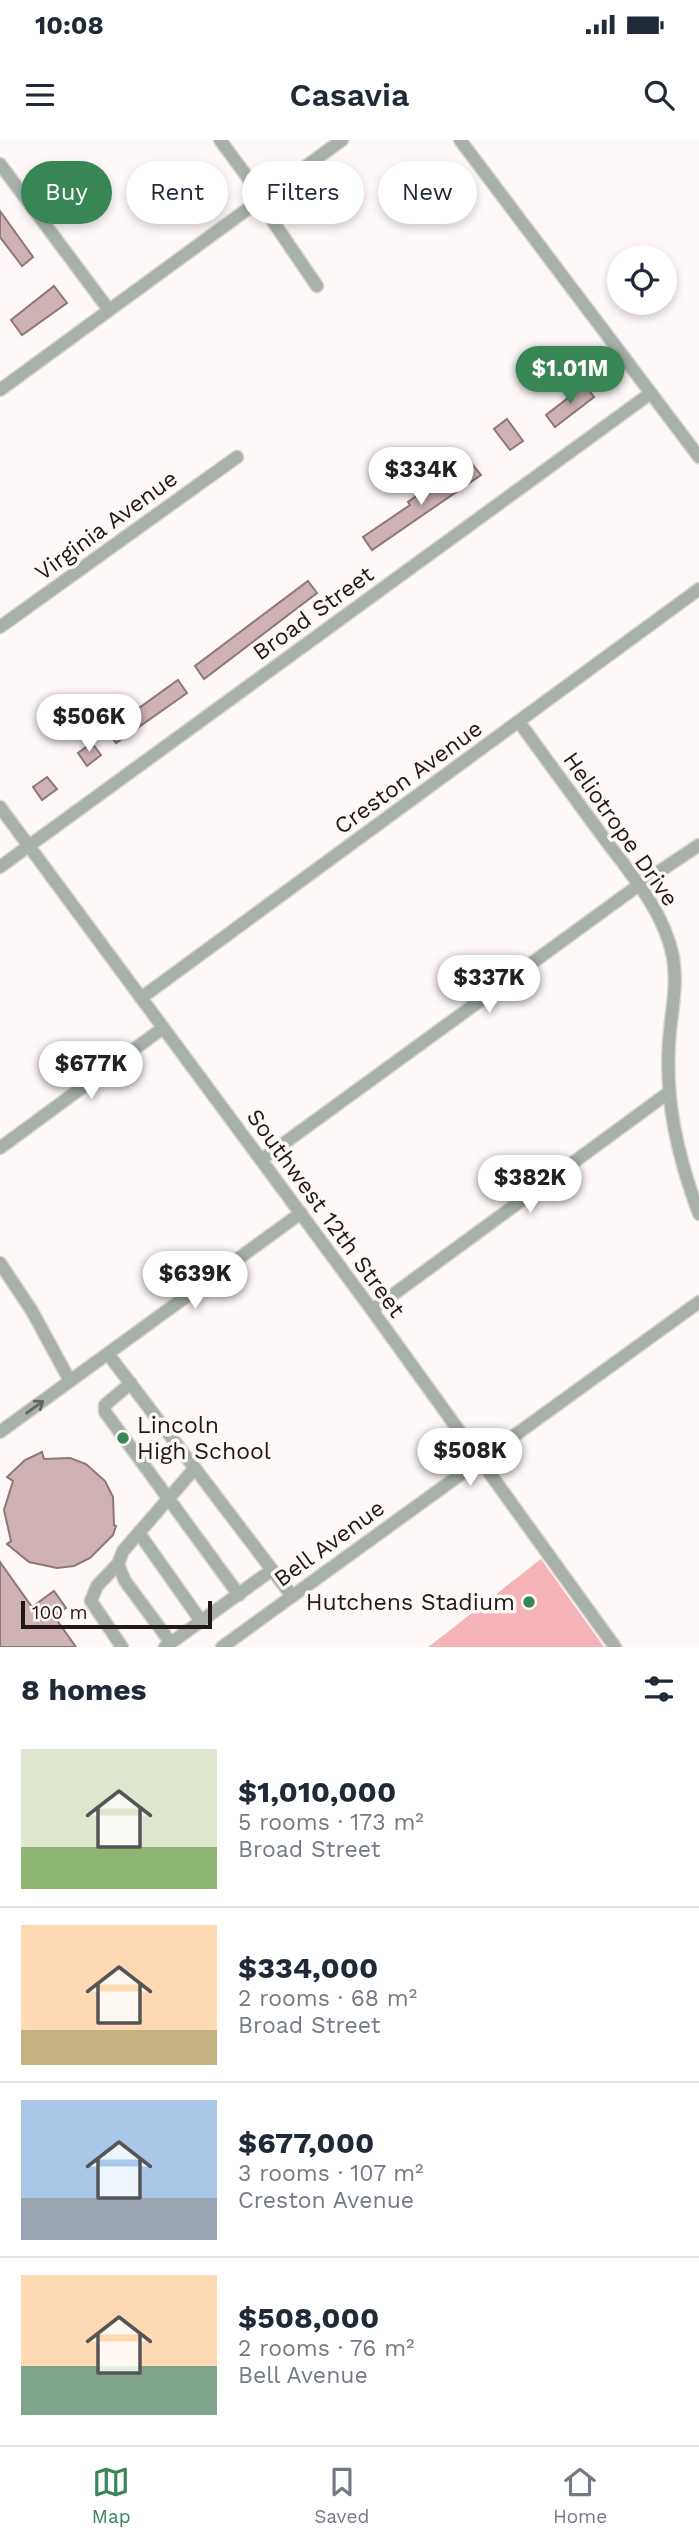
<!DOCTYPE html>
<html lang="en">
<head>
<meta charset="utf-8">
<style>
	:root { --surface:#fff; --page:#f6f6f7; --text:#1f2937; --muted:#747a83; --line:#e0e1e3; --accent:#388555 }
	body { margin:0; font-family:"Work Sans",sans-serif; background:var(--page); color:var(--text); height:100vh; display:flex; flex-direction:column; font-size:26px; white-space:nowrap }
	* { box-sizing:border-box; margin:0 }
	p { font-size:23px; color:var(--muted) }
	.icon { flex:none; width:38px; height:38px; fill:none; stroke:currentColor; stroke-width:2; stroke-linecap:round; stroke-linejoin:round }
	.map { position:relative; height:1507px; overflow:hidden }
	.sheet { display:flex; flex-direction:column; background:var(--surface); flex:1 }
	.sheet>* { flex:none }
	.banner { position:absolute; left:21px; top:21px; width:658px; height:63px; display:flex; gap:14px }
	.controls { position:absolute; left:607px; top:105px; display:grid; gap:14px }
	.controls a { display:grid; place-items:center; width:70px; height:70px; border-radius:50%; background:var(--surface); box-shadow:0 4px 10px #0003; font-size:35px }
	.scale { position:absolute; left:21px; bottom:18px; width:191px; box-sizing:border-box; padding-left:7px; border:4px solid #221818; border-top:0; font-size:19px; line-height:24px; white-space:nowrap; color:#221818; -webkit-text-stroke:5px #fef8f8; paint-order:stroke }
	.price { position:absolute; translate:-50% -60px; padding:0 16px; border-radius:24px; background:#fff; color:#222; font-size:23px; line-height:46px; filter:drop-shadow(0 2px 4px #0008) }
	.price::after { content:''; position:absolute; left:50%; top:42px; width:21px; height:16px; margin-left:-10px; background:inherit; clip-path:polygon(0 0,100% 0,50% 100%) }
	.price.on { background:var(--accent); color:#fff }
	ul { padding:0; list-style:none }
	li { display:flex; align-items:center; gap:21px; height:175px; padding:0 21px }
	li+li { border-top:2px solid var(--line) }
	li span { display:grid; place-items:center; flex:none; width:196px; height:140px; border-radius:0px; color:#555 }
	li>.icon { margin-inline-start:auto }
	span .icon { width:84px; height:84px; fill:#fffc; stroke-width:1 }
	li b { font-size:30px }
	h2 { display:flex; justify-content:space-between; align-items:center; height:84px; padding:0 21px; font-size:30px }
	.tag { padding:0 24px; border-radius:32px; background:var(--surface); box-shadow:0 4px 10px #0003; font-size:24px; line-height:63px }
	.tag.on { background:var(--accent); color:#fff }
	.status { display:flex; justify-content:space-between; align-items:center; height:49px; padding:0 35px; background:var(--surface); direction:ltr }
	.status svg { height:19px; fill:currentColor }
	header { display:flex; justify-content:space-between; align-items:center; height:91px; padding:0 21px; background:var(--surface); font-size:32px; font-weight:600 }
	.dock { display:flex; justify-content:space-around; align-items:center; height:98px; border-top:2px solid var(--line); background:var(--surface); font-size:19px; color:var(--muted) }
	.dock a { display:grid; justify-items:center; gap:4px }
	.dock .on { color:var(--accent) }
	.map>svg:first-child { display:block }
</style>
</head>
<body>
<div class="status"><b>10:08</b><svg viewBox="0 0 49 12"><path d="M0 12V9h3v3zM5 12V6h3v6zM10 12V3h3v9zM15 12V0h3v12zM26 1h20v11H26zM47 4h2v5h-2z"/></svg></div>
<header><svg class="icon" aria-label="menu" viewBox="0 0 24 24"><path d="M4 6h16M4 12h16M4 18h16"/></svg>Casavia<svg class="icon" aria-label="search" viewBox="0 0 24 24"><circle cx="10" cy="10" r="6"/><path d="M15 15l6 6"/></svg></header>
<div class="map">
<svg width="699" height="1507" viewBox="0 0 699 1507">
	<rect width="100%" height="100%" fill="#fef8f8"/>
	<!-- green -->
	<polygon fill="#f5b3b8" points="541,1419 604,1507 428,1507 431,1505"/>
	<!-- building -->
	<g fill="#cfb3b4" stroke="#907678" stroke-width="2">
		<polygon points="0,71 33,117 22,126 0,97"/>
		<polygon points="54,146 67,163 22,195 11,180"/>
		<polygon points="601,225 610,237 596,248 587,235"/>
		<polygon points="585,245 594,257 555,287 546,275"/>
		<polygon points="507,279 523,301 510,310 494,289"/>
		<polygon points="472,324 481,335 372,410 363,397 410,365 408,362 423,351 425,354"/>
		<polygon points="308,441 317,453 204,539 195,526"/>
		<polygon points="178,540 187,553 116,603 107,591"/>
		<polygon points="92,603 101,615 87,626 78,613"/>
		<polygon points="47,637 57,649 42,660 33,647"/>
		<polygon points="42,1312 44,1319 70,1318 86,1324 105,1341 113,1357 114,1385 116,1386 113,1395 90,1418 74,1426 57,1428 29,1422 7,1404 11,1401 4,1370 13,1341 7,1337 25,1320"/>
		<polygon points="0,1422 32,1467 54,1451 66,1468 54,1476 76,1507 0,1507"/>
	</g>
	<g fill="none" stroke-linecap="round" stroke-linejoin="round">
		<!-- minor casing -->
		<g stroke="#dbd4d4" stroke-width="15">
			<g id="minor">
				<polyline points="220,0 263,58"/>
				<polyline points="460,0 699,317"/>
				<polyline points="0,24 109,170"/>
				<polyline points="259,61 317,146"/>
				<polyline points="0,250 342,0"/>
				<polyline points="0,487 237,317"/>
				<path d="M519 582C546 619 574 657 601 694 629 732 664 770 673 817 678 846 671 873 669 902 665 963 678 1017 699 1074"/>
				<polyline points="0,667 372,1170 615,1507"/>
				<polyline points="0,727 651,253"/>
				<polyline points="141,858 699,449"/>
				<polyline points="0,1008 163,888"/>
				<polyline points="261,1020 639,745 699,705"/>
				<polyline points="0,1123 32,1171 70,1241"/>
				<polyline points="372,1170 668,953"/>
				<polyline points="108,1214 292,1456"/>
				<polyline points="131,1243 105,1265 105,1272 239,1455"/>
				<polyline points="0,1292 301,1073"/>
				<polyline points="139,1393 201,1481"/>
				<polyline points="118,1424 97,1446 91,1461 122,1507"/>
				<polyline points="171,1503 125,1441 118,1424 123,1411 195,1328"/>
				<polyline points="165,1507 272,1430"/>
				<polyline points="222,1507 699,1162"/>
			</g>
		</g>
		<!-- minor -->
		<use href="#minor" stroke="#a7b1a9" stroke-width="12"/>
	</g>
	<!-- one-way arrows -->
	<defs><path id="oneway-shaft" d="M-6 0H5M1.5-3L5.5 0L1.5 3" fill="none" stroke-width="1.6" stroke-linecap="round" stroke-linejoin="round" transform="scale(1.75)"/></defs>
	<use stroke="#646460" href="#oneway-shaft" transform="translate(35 1267) rotate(-36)"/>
	<!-- markers -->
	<g fill="#388555" stroke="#fef8f8" stroke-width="2.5">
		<circle cx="123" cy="1298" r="7"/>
		<circle cx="529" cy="1462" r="7"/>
	</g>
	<g text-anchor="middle" stroke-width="7" stroke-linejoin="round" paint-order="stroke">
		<!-- street labels -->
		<g font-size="23" fill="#221818" stroke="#fef8f8">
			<text transform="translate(106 385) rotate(-36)" y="8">Virginia Avenue</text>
			<text transform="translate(313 473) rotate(-36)" y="8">Broad Street</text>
			<text transform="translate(408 637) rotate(-36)" y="8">Creston Avenue</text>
			<text transform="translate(621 689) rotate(55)" y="8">Heliotrope Drive</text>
			<text transform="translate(326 1073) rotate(54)" y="8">Southwest 12th Street</text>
			<text transform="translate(329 1403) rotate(-36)" y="8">Bell Avenue</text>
		</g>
		<!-- poi labels -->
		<g font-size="23" fill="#221818" stroke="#fef8f8" text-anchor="start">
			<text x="137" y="1293">Lincoln<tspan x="137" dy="26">High School</tspan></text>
			<text x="515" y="1470" text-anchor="end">Hutchens Stadium</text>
		</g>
	</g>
</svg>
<div class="controls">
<a><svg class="icon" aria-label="locate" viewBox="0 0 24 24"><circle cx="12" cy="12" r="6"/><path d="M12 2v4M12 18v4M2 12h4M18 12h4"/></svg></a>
</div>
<div class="scale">100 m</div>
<b class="price on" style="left:570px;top:266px">$1.01M</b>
<b class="price" style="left:421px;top:367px">$334K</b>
<b class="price" style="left:89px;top:614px">$506K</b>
<b class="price" style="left:489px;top:875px">$337K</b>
<b class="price" style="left:91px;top:961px">$677K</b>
<b class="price" style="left:530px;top:1075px">$382K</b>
<b class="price" style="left:195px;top:1171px">$639K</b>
<b class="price" style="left:470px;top:1348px">$508K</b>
<div class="banner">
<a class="tag on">Buy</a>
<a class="tag">Rent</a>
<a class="tag">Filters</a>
<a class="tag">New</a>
</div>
</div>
<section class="sheet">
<h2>8 homes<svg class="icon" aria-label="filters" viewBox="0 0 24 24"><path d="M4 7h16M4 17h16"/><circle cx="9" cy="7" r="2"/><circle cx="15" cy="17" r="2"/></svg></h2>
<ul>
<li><span style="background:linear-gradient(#dfe7d0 70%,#8fb573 0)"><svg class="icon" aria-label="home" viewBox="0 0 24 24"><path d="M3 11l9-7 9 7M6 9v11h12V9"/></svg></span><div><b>$1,010,000</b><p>5 rooms · 173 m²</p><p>Broad Street</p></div></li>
<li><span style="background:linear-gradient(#ffd9b3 75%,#c2b280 0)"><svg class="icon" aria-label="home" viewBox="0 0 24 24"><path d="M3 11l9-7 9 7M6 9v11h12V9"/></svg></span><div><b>$334,000</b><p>2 rooms · 68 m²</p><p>Broad Street</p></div></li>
<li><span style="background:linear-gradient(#a9c7e8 70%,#9aa5b1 0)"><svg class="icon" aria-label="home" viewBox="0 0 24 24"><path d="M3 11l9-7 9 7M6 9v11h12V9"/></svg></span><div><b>$677,000</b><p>3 rooms · 107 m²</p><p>Creston Avenue</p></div></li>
<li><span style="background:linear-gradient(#ffd9b3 65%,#7fa58c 0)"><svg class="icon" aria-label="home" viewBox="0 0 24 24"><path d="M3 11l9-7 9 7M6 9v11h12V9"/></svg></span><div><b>$508,000</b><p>2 rooms · 76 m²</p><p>Bell Avenue</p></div></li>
</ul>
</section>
<nav class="dock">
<a class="on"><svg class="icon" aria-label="map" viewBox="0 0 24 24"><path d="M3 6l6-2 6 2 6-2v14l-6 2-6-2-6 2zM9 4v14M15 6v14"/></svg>Map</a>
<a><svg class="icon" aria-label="saved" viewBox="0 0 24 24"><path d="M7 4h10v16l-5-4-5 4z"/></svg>Saved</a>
<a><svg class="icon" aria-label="home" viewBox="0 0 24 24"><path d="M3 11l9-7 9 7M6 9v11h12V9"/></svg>Home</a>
</nav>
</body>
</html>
